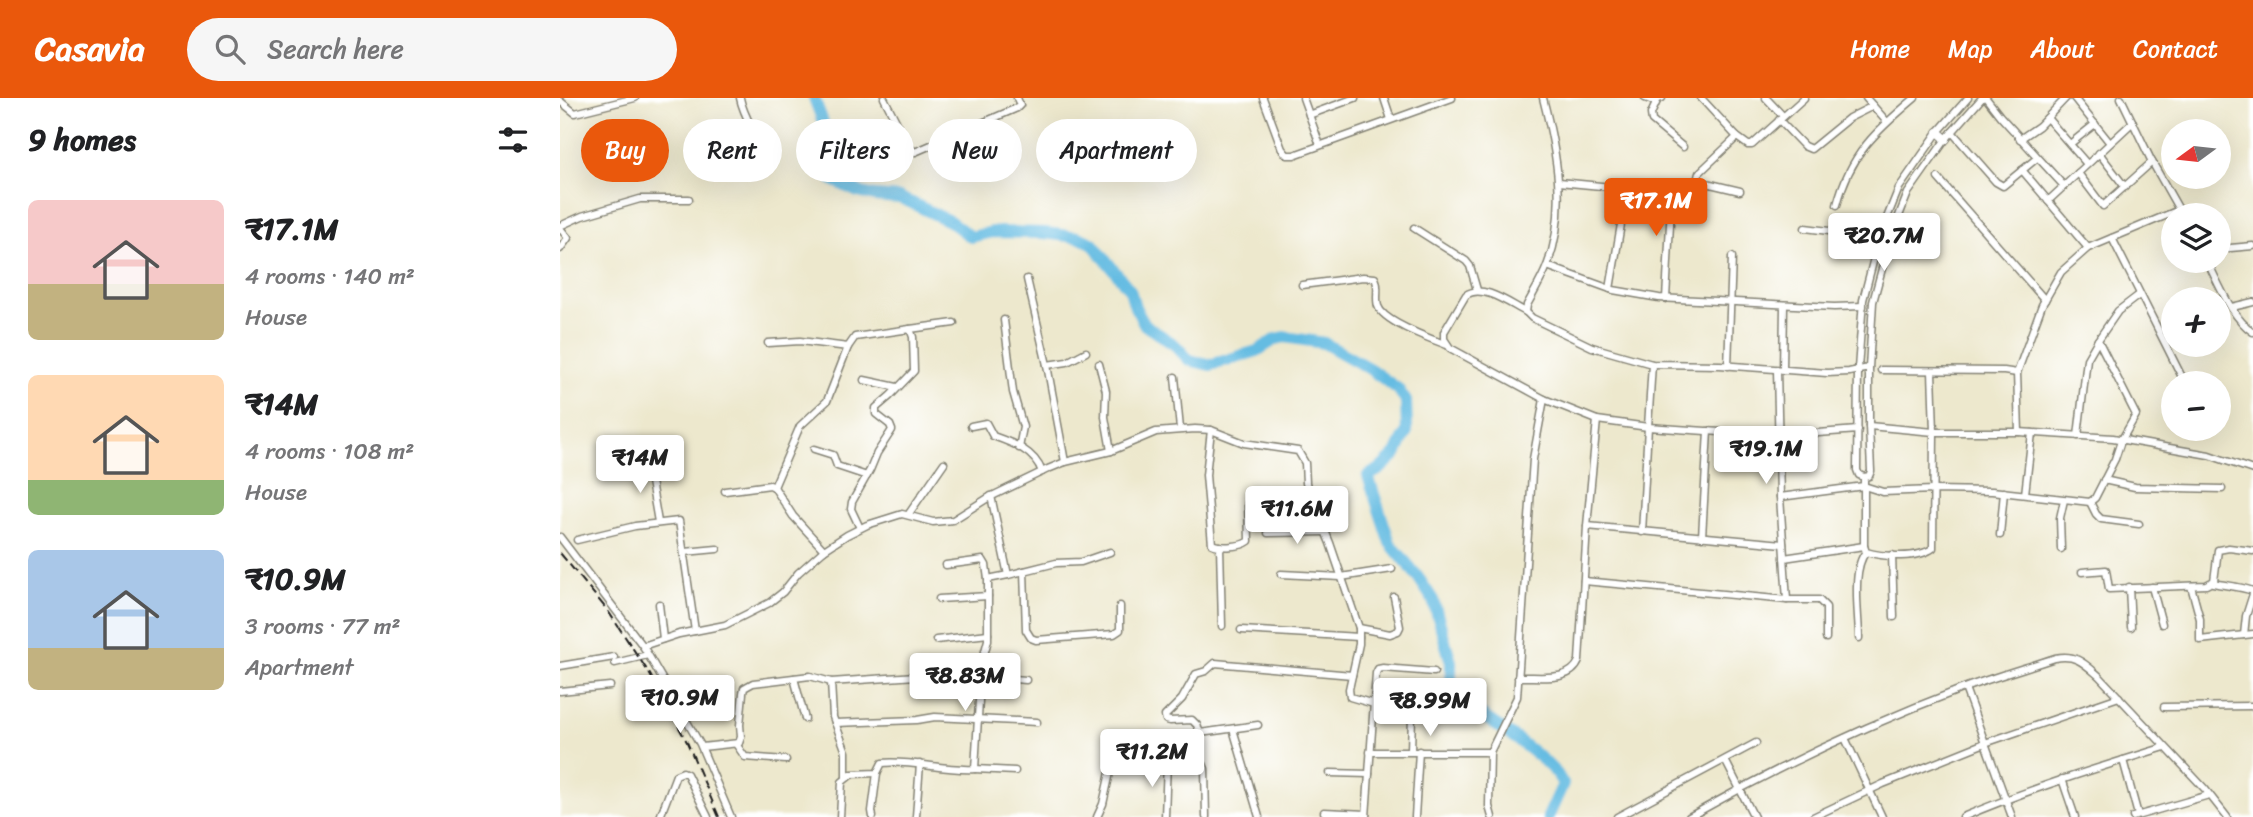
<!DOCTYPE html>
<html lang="en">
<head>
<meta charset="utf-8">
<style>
	:root { --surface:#fff; --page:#f6f6f6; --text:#202124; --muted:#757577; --accent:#ea580c }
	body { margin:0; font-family:Sriracha,sans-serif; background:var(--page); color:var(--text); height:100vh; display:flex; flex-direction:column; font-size:26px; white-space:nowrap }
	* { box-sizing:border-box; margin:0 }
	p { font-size:23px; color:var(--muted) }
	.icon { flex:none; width:38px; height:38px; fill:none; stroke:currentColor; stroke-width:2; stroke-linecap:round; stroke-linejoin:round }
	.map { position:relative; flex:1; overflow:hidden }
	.sheet { display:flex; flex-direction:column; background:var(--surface); width:560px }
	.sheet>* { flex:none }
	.banner { position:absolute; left:21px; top:21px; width:665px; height:63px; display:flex; gap:14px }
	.needle { width:46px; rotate:255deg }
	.fabs { position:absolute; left:1601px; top:21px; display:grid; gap:14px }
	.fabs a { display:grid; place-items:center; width:70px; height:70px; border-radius:50%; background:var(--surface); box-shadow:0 7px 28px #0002; font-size:35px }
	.price { position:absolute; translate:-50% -60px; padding:0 16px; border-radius:7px; background:#fff; color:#222; font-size:23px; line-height:46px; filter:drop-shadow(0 2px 4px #0008) }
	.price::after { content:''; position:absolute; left:50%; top:42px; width:21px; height:16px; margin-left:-10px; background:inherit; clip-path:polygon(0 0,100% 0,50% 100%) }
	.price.current { background:var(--accent); color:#fff }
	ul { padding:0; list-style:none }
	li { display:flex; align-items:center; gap:21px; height:175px; padding:0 28px }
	li span { display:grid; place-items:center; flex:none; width:196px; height:140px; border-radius:10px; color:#555 }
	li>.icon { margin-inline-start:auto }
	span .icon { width:84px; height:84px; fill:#fffc; stroke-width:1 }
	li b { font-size:30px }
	h2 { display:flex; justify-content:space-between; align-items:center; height:84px; padding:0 28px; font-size:30px }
	.chip { padding:0 24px; border-radius:32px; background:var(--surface); box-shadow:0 7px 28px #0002; font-size:24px; line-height:63px }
	.chip.current { background:var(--accent); color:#fff }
	header { display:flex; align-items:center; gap:42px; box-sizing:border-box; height:98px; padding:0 35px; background:var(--accent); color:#fff }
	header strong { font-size:33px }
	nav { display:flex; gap:38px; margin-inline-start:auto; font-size:24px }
	.search { width:490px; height:63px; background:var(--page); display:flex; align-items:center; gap:18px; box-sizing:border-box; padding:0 24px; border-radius:38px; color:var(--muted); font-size:26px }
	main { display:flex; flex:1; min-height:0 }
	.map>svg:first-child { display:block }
</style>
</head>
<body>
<header>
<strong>Casavia</strong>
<div class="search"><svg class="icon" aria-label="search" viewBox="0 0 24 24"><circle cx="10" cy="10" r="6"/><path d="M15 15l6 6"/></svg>Search here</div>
<nav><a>Home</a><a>Map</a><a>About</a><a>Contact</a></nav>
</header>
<main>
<section class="sheet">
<h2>9 homes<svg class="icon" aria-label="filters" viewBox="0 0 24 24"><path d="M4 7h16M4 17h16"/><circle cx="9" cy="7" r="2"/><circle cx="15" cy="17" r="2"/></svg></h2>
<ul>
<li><span style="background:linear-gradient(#f6c9c9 60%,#c2b280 0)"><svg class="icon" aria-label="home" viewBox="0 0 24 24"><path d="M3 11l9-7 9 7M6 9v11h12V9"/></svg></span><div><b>₹17.1M</b><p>4 rooms · 140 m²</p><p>House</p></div></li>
<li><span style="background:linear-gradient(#ffd9b3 75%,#8fb573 0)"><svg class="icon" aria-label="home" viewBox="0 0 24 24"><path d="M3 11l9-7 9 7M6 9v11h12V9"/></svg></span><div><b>₹14M</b><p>4 rooms · 108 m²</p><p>House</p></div></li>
<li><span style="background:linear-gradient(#a9c7e8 70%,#c2b280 0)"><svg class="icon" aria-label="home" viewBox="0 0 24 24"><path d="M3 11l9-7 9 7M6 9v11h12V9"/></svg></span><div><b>₹10.9M</b><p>3 rooms · 77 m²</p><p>Apartment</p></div></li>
</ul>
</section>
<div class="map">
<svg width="1693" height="719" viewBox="0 0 1693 719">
	<rect width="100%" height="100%" fill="#fff"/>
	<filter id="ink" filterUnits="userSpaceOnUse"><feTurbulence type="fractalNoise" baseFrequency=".0143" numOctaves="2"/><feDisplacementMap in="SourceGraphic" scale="14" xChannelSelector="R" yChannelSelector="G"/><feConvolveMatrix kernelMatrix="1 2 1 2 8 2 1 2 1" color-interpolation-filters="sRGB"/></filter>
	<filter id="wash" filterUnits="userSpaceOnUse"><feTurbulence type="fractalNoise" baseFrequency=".00686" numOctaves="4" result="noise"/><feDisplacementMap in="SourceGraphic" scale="28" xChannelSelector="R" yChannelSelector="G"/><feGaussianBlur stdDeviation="1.57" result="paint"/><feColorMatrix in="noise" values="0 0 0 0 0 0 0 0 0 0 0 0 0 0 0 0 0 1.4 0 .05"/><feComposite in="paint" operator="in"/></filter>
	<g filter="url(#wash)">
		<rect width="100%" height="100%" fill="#ede8cd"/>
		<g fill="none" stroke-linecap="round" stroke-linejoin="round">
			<!-- river -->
			<polyline stroke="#65bce2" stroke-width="12" points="254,0 263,24 265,72 273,82 298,94 315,98 340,100 352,105 391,124 411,139 432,134 484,135 518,139 532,145 570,192 575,209 585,227 615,247 629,262 650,267 697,253 716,241 725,239 764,245 810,271 838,291 846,303 847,333 836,356 820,371 808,378 830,445 858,479 873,502 891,564 891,581 896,593 905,606 958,642 983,662 997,676 1003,686 988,719"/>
		</g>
	</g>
	<g filter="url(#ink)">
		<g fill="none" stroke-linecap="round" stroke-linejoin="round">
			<!-- minor casing -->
			<g stroke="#848274" stroke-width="9">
				<g id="minor">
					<path d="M180 0C184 21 199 38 205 61"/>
					<polyline points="324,0 350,50 355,54 457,10 460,7 457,0"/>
					<polyline points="703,0 722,51 727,57 734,57 892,0"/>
					<polyline points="743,0 760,47"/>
					<polyline points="824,0 831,21"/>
					<path d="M983 0C997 55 1008 113 987 168 982 181 974 194 967 207L966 214 972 220 1032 249 1092 266 1160 267 1267 275 1289 274 1309 270"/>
					<polyline points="1085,0 1093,3 1102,0"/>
					<polyline points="1141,0 1177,39 1188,47 1192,47 1244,0"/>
					<polyline points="1206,0 1223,18"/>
					<polyline points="1306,0 1327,24"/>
					<polyline points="1426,0 1440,18 1504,88"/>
					<polyline points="1514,0 1550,45"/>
					<polyline points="1561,0 1591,62 1622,117"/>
					<polyline points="0,3 15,15 75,0"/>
					<polyline points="1097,3 1091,16 1092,23 1123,49"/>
					<polyline points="749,17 795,0"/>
					<polyline points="1487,20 1527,66"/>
					<polyline points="1219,22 1244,48 1251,51 1289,20 1313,8"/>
					<polyline points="1392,34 1436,84 1443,88 1477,60"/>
					<polyline points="1177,39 1139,75 1138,79 1142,84 1180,93"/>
					<polyline points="1460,41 1479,28 1506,0"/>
					<polyline points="1510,46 1535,26"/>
					<polyline points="1539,55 1565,89"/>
					<polyline points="1462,72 1528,150"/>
					<polyline points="1518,75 1543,108 1592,64"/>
					<polyline points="1378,80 1485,202"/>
					<polyline points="999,84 1062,90 1066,97 1050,191"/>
					<polyline points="1066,97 1104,103 1111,107 1106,201"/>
					<polyline points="1488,103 1573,24"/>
					<path d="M1277 107C1290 56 1316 33 1355 0"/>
					<polyline points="0,128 22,118 80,101 129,101"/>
					<polyline points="0,130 8,140 0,151"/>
					<polyline points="854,130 906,163 910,168 917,192"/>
					<path d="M1245 130 1285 135C1297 142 1300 156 1315 158"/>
					<polyline points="1552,140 1625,285"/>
					<polyline points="1659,151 1693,148"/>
					<path d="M1647 163C1659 186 1671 219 1693 234"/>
					<polyline points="987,168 1053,192 1099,200 1274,209 1303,208"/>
					<polyline points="467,181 487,267 505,364"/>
					<path d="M742 187 803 179 815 180C820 190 815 198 818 208 823 224 871 241 887 247"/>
					<polyline points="1672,209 1693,204"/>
					<path d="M966 214C950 206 922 185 906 197L884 234V241L890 250 984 301"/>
					<polyline points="444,222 453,294 463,329 459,350"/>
					<polyline points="350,231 394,225"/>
					<polyline points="208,245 240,243 288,249 295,239 350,231 353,239 354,273 330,298 316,310 316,316 330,327 332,332 317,355 310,372 292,404 291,411 300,430"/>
					<polyline points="539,266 546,293 545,319 551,353"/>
					<polyline points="487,267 507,264 526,254"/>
					<polyline points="1168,268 1172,159"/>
					<polyline points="1217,272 1220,399 1227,502"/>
					<polyline points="1223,272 1224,208"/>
					<polyline points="1321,272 1444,273 1457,275"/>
					<path d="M1372 273 1374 334 1373 450C1359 461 1323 459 1306 454L1304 448V379L1309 378 1311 373 1309 328V270L1313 204 1330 141 1348 95 1386 41 1422 0"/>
					<polyline points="615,279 620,331"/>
					<polyline points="304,282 337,289"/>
					<path d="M411 328 426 325 433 338C453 345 475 353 482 374"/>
					<polyline points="1309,328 1374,334 1459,334 1553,340 1649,357 1693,372"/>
					<path d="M651 332 646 377 652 446C661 450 681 449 689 443L688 405"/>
					<polyline points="1459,334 1457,275 1482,207 1501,174 1528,150 1619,112"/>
					<polyline points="1518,338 1527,261 1538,242"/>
					<polyline points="254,351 273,357 277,368 307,378"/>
					<polyline points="88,366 98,424"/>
					<polyline points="1304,379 1299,377 1297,372 1298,271 1303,202 1320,137 1339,90 1378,34 1408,0"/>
					<polyline points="1544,382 1575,389 1662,391"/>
					<polyline points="214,389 240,328 267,303 288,249"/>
					<polyline points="165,393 210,387 214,389 233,418 264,452"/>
					<polyline points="1465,396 1472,335"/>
					<polyline points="1220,399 1304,388 1323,394 1373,392 1432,393 1530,404 1535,400 1555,361 1561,343 1576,317 1538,242 1558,213 1579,197"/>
					<polyline points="1530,404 1536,416 1541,421 1579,426"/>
					<polyline points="348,417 384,365"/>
					<polyline points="1027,428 1223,446"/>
					<polyline points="1082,434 1088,329 1218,338 1298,332"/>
					<polyline points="708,435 765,434"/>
					<polyline points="1440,437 1444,394"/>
					<polyline points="0,439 83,548 119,536 165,527 209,505 223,494 238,475 264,452 287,437 307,427 342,416 373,424 393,422 428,400 488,371 505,364 551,353 596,334 635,331 651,332 684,345 738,353 745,365 746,385 750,396 770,445 799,530 799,546 789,591 790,599 814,606"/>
					<polyline points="1142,439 1148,333"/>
					<polyline points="17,442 75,428 119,423 135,533"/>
					<polyline points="660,448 662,528"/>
					<polyline points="1501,451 1500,420 1504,402"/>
					<polyline points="125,454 157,451"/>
					<polyline points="1332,457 1334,519"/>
					<polyline points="1224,460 1304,448"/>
					<polyline points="386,467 423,462 426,467 428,481"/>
					<polyline points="464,473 466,532 471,540 476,542 554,536 560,532 560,508"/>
					<polyline points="1522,474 1546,472 1549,491 1646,487 1654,483 1658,452 1669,450 1693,453"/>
					<polyline points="721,476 781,479 832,471"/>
					<polyline points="448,477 496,465 521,464 550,454"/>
					<polyline points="1024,483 1227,502 1259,502 1266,509 1266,540"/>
					<path d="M1653 485C1667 488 1679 488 1693 493"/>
					<polyline points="1631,488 1640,521 1640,542 1693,536"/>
					<polyline points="1569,489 1571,529"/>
					<polyline points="1592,489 1602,526"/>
					<polyline points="379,501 428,498"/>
					<polyline points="99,506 103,541"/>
					<polyline points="799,530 830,536 838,533 840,529 834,499"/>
					<polyline points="681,532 799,539"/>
					<polyline points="1684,537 1686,518 1693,496"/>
					<path d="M1299 540C1299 517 1291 471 1306 454"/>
					<polyline points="376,542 428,536"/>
					<polyline points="83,548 140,646 171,719"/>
					<polyline points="55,565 88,557"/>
					<polyline points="0,568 54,559"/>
					<path d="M958 579C979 578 1010 585 1019 563L1027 428 1037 322"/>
					<polyline points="234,580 245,621"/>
					<polyline points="271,584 273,619 286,654 286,679"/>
					<polyline points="1405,590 1452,719"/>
					<polyline points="0,593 50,588"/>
					<polyline points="1604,609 1693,608"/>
					<polyline points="275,625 357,622 375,619 477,624"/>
					<polyline points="698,627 640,635 637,627 632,622 610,623 606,622 605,618 622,601 636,576 646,573 655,565 792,577"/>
					<polyline points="673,631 699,719"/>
					<polyline points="1285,640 1322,719"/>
					<polyline points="176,646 185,659 226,662"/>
					<polyline points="142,649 179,645 181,639 180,627 183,595 184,590 193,585 250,578 271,584 370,577 420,578 466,582"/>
					<polyline points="851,653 852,617"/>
					<polyline points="810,654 930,654"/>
					<polyline points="566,662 643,666 645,671 646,719"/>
					<polyline points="1165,662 1194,719"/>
					<polyline points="1563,662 1578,717"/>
					<polyline points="415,671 455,673"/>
					<polyline points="770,675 809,676"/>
					<polyline points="1502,681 1515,719"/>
					<polyline points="764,714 806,716"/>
					<polyline points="356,718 360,666"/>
					<polyline points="100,719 116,677 123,674 127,676 148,719"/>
					<path d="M280 719 282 684 292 676 317 675 322 665C353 662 383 673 415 671L421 568 428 542V481L448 477 431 398"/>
					<polyline points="313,719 312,713 317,675"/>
					<polyline points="537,719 543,706 551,670"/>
					<polyline points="605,719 607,663"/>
					<polyline points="806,719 816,575 818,571 823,570 874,574"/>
					<polyline points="855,719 859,653"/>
					<polyline points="932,719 929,708 930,654 957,599 973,361 984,301 1037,322 1088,329 1092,266"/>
					<polyline points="1057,719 1196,645"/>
					<path d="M1129 719C1217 669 1309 626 1404 590 1434 579 1465 570 1495 560 1516 556 1524 565 1539 578L1645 691 1667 719"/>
					<polyline points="1253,719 1323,686 1425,645 1559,599"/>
					<path d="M1403 719C1469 691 1537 670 1605 649"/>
					<polyline points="1573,719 1649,697"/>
				</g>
			</g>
			<!-- tertiary casing -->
			<g stroke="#848274" stroke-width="10">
				<polyline id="tertiary" points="1378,34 1386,41"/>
			</g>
			<!-- minor -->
			<use href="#minor" stroke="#fff" stroke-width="6"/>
			<!-- tertiary -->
			<use href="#tertiary" stroke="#fff" stroke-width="8"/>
			<!-- rail -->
			<polyline stroke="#1c1c1c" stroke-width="2" stroke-dasharray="10 5" stroke-linecap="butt" points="0,455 48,513 89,575 127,644 159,719"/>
		</g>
	</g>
</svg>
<div class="fabs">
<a><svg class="needle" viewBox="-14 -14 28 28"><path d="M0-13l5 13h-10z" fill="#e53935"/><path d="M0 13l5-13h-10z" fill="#757577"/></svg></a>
<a><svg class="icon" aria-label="layers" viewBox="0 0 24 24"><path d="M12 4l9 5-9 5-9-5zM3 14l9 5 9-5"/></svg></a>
<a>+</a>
<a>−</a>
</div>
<b class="price current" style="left:1096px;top:140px">₹17.1M</b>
<b class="price" style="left:1324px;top:175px">₹20.7M</b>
<b class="price" style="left:1206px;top:388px">₹19.1M</b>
<b class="price" style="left:80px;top:397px">₹14M</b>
<b class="price" style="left:737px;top:448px">₹11.6M</b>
<b class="price" style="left:405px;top:615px">₹8.83M</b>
<b class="price" style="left:120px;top:637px">₹10.9M</b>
<b class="price" style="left:870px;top:640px">₹8.99M</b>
<b class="price" style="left:592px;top:691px">₹11.2M</b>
<div class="banner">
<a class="chip current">Buy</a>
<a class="chip">Rent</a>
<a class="chip">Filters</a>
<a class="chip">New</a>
<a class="chip">Apartment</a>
</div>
</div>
</main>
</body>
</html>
